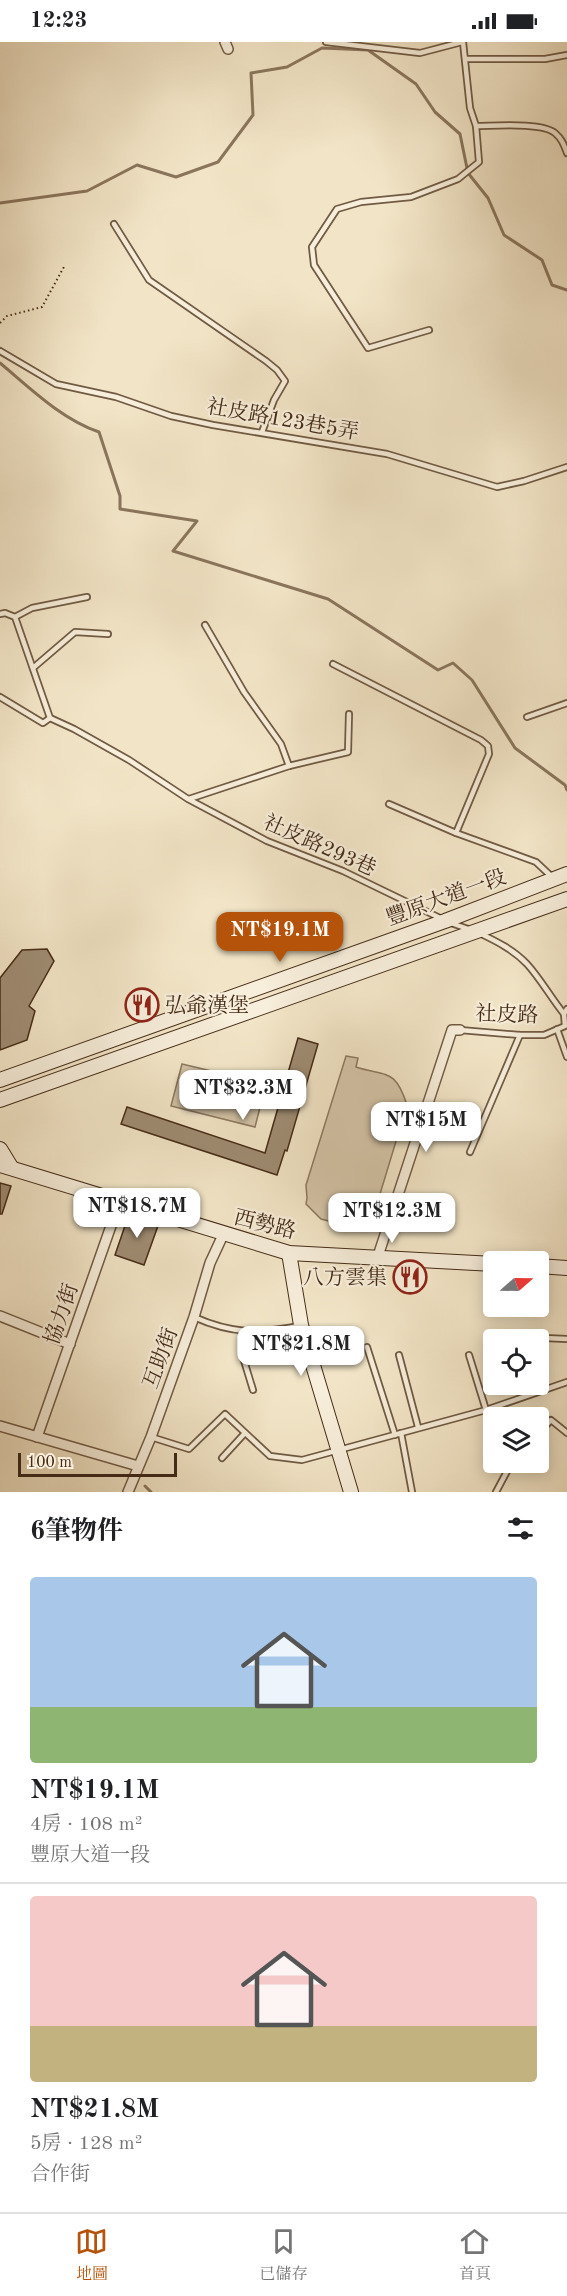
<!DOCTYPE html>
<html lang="zh-TW">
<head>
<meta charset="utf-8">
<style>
	:root { --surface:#fff; --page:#f2f2f2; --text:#202124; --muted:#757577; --line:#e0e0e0; --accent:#b45309 }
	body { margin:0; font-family:"Old Standard TT","Noto Serif TC",serif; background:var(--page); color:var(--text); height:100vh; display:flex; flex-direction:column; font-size:22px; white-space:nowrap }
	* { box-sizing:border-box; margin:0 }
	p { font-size:20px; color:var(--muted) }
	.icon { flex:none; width:33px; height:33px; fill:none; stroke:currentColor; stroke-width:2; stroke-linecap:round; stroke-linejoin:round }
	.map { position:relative; height:1450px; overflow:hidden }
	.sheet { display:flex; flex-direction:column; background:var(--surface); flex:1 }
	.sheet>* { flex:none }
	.needle { width:39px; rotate:70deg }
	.tools { position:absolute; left:483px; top:1209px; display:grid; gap:12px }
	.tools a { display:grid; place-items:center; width:66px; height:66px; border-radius:6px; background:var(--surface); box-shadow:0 3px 15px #0003; font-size:30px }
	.scale { position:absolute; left:18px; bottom:15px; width:159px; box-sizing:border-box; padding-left:6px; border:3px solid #462b17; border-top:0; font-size:16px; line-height:21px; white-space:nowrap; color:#462b17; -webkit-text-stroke:4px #f7eedb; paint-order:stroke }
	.price { position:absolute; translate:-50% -51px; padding:0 14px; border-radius:12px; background:#fff; color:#222; font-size:20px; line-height:39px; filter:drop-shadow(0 2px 3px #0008) }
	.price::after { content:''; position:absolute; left:50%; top:36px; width:18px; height:14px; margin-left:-9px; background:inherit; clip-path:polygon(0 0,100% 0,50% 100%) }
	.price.on { background:var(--accent); color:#fff }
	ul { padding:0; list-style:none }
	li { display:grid; align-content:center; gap:12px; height:318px; padding:0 30px }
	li+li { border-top:2px solid var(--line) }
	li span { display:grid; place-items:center; height:186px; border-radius:6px; color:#555 }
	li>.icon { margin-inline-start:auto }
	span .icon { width:108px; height:108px; fill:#fffc; stroke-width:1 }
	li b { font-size:26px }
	h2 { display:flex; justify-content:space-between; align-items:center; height:72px; padding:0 30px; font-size:26px }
	.status { display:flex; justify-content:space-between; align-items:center; height:42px; padding:0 30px; background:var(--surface); direction:ltr }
	.status svg { height:16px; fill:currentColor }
	.menu { display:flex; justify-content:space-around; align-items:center; height:84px; border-top:2px solid var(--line); background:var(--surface); font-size:16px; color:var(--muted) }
	.menu a { display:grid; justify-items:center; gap:3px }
	.menu .on { color:var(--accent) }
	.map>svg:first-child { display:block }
</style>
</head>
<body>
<div class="status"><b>12:23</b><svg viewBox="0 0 49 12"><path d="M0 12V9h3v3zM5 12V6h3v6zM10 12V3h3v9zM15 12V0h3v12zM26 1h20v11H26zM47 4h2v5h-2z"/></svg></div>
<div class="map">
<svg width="567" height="1450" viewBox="0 0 567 1450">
	<rect width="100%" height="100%" fill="#f2e5c7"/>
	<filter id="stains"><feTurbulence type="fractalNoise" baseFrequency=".00333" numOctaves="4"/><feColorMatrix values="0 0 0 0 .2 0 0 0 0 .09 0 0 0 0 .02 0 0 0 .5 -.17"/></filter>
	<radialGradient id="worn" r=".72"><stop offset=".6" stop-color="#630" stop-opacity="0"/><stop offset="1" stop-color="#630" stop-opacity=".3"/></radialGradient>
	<!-- green -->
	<g fill="#d5c5a9" stroke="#8e7860" stroke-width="1.5">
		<path d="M346 1014 358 1016 356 1025C387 1035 395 1026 407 1063L377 1162 368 1174 363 1188 321 1177 306 1162 307 1156 306 1143Z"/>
		<polygon points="182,1022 266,1042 255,1085 171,1064"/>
	</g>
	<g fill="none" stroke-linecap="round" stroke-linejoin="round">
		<!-- stream -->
		<g stroke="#8a755d" stroke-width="3">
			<polyline points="0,161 87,149 137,123 176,135 218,120 253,73 251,31 287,25 322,6 368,8 416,42 435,70 460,92 468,131 488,156 504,193 542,218 552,243 567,248"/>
			<path d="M0 321C30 346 61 377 99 390L120 454V467L197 479 173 509 328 557 438 628 453 621 472 638 515 706 565 743 567 748"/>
			<polyline points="145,1444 151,1450"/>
		</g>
	</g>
	<!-- building -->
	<g fill="#9f8c73" stroke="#462b17" stroke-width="1.5">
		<polygon points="47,907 54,919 29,964 35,969 27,998 0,1008 0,936 22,908"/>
		<polygon points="298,996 318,1002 287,1109 285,1108 277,1133 121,1082 127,1065 265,1111"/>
		<polygon points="0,1141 11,1144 2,1172 0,1172"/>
		<polygon points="129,1172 159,1181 144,1223 115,1213"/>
	</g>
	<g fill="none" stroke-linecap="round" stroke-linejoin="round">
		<!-- lane casing -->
		<g stroke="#715a43" stroke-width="8">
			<g id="lane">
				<polyline points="326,0 420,11 462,0"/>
				<polyline points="466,17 545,17 567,13"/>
				<path d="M476 84C494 84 542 80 555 91 562 97 564 103 567 111"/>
				<polyline points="114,182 149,238 266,319 277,328 285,339 274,358 262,390"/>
				<polyline points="429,288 368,306 314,223 312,205 337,167 361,160 411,155 458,137 479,120 476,84 470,66 463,0"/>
				<polyline points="0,309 56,342 116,355 171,374 213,383 387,412 497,445 524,439 567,425"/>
				<polyline points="0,572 5,571 15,575 50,676 74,687 129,718 188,757 267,799 343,829 440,876"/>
				<polyline points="15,575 32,566 87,555"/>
				<polyline points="205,583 244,650 281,702 289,724 348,710 349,672"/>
				<polyline points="333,622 481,698 488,704 489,712 456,791"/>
				<polyline points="33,626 75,590 108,592"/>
				<polyline points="0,655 43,681 50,676"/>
				<polyline points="527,675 567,661"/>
				<polyline points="189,757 289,724"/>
				<polyline points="389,762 456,791 536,820 552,835"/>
				<polyline points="451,881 471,888"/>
				<path d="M479 891C496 899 514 908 527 922 540 936 551 956 564 972"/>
				<polyline points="557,987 567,1015"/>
				<polyline points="460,988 520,993 544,993 565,984 564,972 567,967"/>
				<polyline points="470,1110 520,993"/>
				<path d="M194 1275C232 1292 259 1292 299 1284"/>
				<polyline points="244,1290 242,1312 253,1348"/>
				<polyline points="544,1296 567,1297"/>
				<polyline points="367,1305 395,1393"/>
				<polyline points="399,1313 418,1385"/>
				<polyline points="469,1313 486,1368"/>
				<polyline points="401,1391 412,1450"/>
				<polyline points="538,1392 551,1378 567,1391"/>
				<polyline points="151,1395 189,1407 225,1372 270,1414 302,1418 486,1368 567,1340"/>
				<polyline points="222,1416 245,1391"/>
				<polyline points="496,1450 512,1420"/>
			</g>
		</g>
		<!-- street casing -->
		<g stroke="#715a43" stroke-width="12">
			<g id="street">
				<polyline points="225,0 228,7"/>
				<polyline points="377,1217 452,988 460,988"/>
				<polyline points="0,1274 70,1302"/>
				<polyline points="0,1384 138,1424"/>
				<polyline points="37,1395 119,1161"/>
				<polyline points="128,1450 151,1395 194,1275 210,1221 223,1193"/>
			</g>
		</g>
		<!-- secondary casing -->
		<g stroke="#462b17" stroke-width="16">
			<g id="secondary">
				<polyline points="0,1038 445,879 567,832"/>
				<polyline points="0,1058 567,857"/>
				<polyline points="0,1107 11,1125"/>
				<polyline points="0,1123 289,1211 494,1222"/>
				<polyline points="289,1211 301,1283 351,1450"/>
				<polyline points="538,1224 567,1226"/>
			</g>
		</g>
		<!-- path -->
		<polyline stroke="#462b17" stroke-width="2" stroke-dasharray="1.5 3" stroke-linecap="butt" points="0,281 7,274 42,265 65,223"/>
		<!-- lane -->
		<use href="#lane" stroke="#f7eedb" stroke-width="4.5"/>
		<!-- street -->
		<use href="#street" stroke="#f7eedb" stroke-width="9"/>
		<!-- secondary -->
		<use href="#secondary" stroke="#f7eedb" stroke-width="14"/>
	</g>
	<!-- icons -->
	<defs>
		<g id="restaurant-ring" transform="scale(1.725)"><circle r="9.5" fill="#f7eedb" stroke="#8f2418" stroke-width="1.5"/><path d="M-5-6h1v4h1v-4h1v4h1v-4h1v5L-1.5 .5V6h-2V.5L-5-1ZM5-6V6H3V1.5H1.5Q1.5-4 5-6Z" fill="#8f2418"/></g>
	</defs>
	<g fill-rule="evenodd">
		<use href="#restaurant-ring" x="142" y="963"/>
		<use href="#restaurant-ring" x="410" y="1235"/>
	</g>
	<g text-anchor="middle" stroke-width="4.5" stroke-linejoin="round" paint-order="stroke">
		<!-- street labels -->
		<g font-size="21" fill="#462b17" stroke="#f7eedb">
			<text transform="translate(283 377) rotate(10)" y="7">社皮路123巷5弄</text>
			<text transform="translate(320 803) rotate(24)" y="7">社皮路293巷</text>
			<text transform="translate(446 855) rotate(-20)" y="7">豐原大道一段</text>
			<text transform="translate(507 972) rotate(2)" y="7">社皮路</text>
			<text transform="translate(265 1182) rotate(14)" y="7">西勢路</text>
			<text transform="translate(61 1272) rotate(-71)" y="7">協力街</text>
			<text transform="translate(160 1316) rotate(-70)" y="7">互助街</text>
		</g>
		<!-- poi labels -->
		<g font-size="21" fill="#462b17" stroke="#f7eedb" text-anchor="start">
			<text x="165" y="970">弘爺漢堡</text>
			<text x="387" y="1242" text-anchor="end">八方雲集</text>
		</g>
	</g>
	<rect width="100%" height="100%" filter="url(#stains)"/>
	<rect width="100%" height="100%" fill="url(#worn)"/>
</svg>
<div class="tools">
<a><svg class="needle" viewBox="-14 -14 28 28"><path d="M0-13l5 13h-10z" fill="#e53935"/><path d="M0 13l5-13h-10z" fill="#757577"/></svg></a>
<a><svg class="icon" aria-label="locate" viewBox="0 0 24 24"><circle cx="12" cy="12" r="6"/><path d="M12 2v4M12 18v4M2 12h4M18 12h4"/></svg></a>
<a><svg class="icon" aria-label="layers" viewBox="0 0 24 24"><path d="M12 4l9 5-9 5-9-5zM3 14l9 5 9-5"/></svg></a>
</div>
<div class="scale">100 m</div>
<b class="price on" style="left:280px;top:921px">NT$19.1M</b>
<b class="price" style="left:243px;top:1079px">NT$32.3M</b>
<b class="price" style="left:426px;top:1111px">NT$15M</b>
<b class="price" style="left:137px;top:1197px">NT$18.7M</b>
<b class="price" style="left:392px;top:1202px">NT$12.3M</b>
<b class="price" style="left:301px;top:1335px">NT$21.8M</b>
</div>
<section class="sheet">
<h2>6筆物件<svg class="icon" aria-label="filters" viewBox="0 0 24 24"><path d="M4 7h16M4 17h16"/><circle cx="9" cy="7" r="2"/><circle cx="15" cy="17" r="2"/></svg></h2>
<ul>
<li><span style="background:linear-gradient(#a9c7e8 70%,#8fb573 0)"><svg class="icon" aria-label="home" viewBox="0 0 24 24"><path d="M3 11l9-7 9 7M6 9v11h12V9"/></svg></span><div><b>NT$19.1M</b><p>4房 · 108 m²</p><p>豐原大道一段</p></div></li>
<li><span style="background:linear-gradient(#f6c9c9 70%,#c2b280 0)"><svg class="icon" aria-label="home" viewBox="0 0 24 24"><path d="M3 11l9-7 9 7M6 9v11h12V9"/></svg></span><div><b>NT$21.8M</b><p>5房 · 128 m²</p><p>合作街</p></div></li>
</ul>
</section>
<nav class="menu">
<a class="on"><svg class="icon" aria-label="map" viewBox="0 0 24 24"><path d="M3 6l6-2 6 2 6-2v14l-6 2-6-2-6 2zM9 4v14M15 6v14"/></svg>地圖</a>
<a><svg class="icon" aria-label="saved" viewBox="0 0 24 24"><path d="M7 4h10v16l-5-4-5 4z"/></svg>已儲存</a>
<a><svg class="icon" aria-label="home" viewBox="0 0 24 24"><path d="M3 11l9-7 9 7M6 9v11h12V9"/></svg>首頁</a>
</nav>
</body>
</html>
